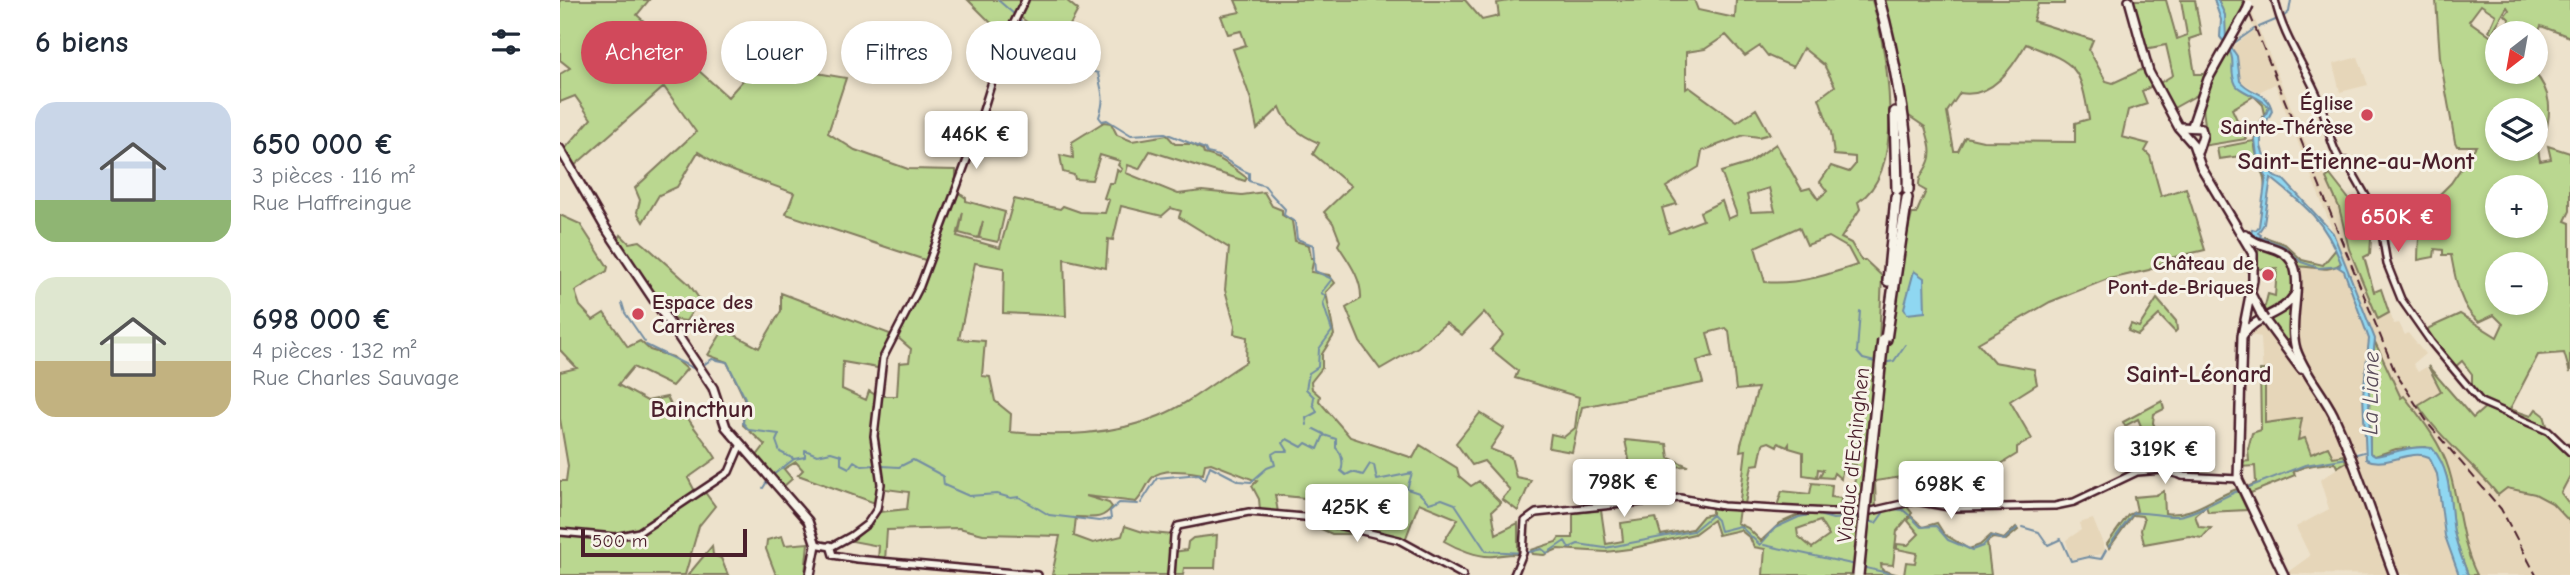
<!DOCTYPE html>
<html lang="fr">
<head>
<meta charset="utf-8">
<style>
	:root { --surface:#fff; --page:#f6f6f7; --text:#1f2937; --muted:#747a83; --accent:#d1495b }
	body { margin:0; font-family:"Comic Neue",sans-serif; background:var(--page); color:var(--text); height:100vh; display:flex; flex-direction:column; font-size:26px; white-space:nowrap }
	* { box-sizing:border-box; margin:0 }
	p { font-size:23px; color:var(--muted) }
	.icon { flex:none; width:38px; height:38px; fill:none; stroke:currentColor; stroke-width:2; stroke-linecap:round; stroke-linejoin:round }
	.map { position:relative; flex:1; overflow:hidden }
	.panel { display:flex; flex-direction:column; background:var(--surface); width:560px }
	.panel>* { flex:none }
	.banner { position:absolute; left:21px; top:21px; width:665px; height:63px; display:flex; gap:14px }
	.needle { width:46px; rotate:211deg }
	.tools { position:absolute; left:1925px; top:21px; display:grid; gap:14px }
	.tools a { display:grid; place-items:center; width:63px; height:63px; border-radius:50%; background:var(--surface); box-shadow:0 4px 10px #0003; font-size:35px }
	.scale { position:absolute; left:21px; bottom:18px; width:166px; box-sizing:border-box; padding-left:7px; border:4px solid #4a1f2b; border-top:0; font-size:19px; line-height:24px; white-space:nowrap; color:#4a1f2b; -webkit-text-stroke:5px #f7f3e8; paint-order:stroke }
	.price { position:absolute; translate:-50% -60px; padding:0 16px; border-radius:7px; background:#fff; color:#222; font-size:23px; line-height:46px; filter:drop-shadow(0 2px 4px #0008) }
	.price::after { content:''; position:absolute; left:50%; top:42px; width:21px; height:16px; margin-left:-10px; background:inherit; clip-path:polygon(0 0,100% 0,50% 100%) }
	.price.current { background:var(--accent); color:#fff }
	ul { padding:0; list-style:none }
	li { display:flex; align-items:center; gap:21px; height:175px; padding:0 35px }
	li span { display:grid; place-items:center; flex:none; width:196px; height:140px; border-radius:21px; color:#555 }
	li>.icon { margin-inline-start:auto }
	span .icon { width:84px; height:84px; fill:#fffc; stroke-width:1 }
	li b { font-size:30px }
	h2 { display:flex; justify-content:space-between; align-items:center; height:84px; padding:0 35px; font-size:30px }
	.tag { padding:0 24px; border-radius:32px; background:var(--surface); box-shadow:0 4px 10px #0003; font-size:24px; line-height:63px }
	.tag.current { background:var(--accent); color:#fff }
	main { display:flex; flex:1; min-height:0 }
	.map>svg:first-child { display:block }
</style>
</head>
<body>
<main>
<section class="panel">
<h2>6 biens<svg class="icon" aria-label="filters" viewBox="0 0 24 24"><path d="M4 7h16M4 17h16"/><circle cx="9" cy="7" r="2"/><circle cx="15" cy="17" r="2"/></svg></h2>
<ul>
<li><span style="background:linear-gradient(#c9d6e8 70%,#8fb573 0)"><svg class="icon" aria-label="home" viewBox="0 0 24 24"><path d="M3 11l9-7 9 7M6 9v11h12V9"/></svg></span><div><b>650 000 €</b><p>3 pièces · 116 m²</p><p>Rue Haffreingue</p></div></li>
<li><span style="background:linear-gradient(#dfe7d0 60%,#c2b280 0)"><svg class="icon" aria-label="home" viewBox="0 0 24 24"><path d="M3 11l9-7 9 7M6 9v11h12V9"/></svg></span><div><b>698 000 €</b><p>4 pièces · 132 m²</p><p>Rue Charles Sauvage</p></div></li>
</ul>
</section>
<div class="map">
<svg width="2010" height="575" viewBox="0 0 2010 575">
	<rect width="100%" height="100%" fill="#ede2cc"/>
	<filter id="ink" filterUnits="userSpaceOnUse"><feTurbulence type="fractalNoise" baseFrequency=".0143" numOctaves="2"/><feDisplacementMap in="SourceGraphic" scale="14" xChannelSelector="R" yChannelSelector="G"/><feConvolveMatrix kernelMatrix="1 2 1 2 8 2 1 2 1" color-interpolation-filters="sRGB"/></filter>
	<g filter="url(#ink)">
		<!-- built -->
		<g fill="#e6d6b9">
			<polygon points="1690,8 1756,168 1759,174 1762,171 1779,207 1789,249 1818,319 1830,313 1834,324 1839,323 1845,335 1848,333 1865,354 1853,364 1858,372 1866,367 1881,391 1859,405 1866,417 1861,420 1844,396 1841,398 1824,361 1715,84 1699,92 1680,81 1673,47 1694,30 1688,13"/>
			<polygon points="1798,57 1808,85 1780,92 1773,64"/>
			<polygon points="1745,265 1759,270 1782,267 1807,333 1810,348 1803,395 1805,448 1791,453 1792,456 1805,454 1806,459 1816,462 1858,455 1869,457 1877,474 1884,535 1898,575 1725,574 1750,556 1736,527 1769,509 1760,480 1786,462 1751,454 1737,441 1742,418 1705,423 1701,337 1691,335 1692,326 1706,318 1731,336 1733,267"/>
			<polygon points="1867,418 1917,467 1938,494 1947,488 1975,494 1992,503 2010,522 2010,575 1917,575 1902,537 1889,469 1863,420"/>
			<polygon points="1533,519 1545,549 1543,554 1511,559 1506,540 1521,530 1519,523"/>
		</g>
		<!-- green -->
		<g fill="#bad790" stroke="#827b5e" stroke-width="2" fill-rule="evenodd">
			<path d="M0 0H89L77 15 168 97 192 70 228 68 286 78 268 133 295 150 348 169 396 170V191L406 198V201L445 212 438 242 419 238 423 221 418 238 399 233 403 212 397 236 440 248 454 199 500 209 503 206 520 212 545 213 549 200 544 198 549 183H554L557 170 560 172 562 169 558 165 560 161 540 155 532 180 515 179 514 175 503 172 500 155 513 158 512 142 544 122 551 123 557 135 572 141 607 135 615 144H632L643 150 644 154C661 157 673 168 687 178L685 181 590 151 579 169 568 165 566 173 618 194 642 191 682 195 704 192 712 206 722 210V215L732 221 735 241 749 245 751 258H754L751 272 769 275 775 283 766 292 774 335 762 354V368L751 382 752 389 760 396 759 401 790 437 853 458 860 445 897 468 899 476 911 486 919 481 941 503 932 511 936 534 958 523V554C948 554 943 555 934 556 919 558 896 548 884 541L898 519 859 503 844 543 801 534H772L759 528 763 500 715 495 718 512 700 510 699 499 692 486 697 481 651 463 645 464 643 474C629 472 602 467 592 478 586 485 584 494 576 502L526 496 549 503 552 507C542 521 531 517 516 517L514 536 533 543 562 536 565 526 583 532 612 535V552L627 550 628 542 633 538 657 535 655 568H624L623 575H492L500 536 423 534 399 528 327 530 325 561 318 560 319 546 292 541 309 527 319 512 347 509 349 492 319 488 315 503 238 475 243 470 236 462 224 469 232 479 223 487 196 457 205 445 183 425 184 398 167 362 148 355 164 329 199 348 221 311V293L330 334 318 368 283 362 282 389 306 400 309 391 317 396H337L339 363 349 362 351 349 336 336 362 290 371 262 226 214 234 193 162 167 138 152 117 187 99 195 83 222 77 212 80 200 75 188 136 132 104 87 13 167 3 151 31 119 15 96 0 102V74L10 68 0 60ZM561 206 602 216 611 208 621 211 619 217 669 248 665 290 675 325 674 334 687 337 686 362C659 378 628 405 599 416 554 435 498 437 450 432L451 414 435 401 430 377 422 376 425 341 399 339 415 263 444 268 443 313 506 316 504 259 546 268 548 239 553 240Z"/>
			<path d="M408 0H506L518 10 499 46 460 17 457 22C469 34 485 42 483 61L444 36Z"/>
			<path d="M675 0H905L922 20 939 16 937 3 954 0H1134L1138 10 1175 18 1176 0H1312C1326 49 1349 169 1298 202L1300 209 1281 238 1291 243 1301 260H1305L1322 276 1319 343 1328 344 1333 292 1352 214H1356L1366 191 1359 187C1358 175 1366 171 1369 161 1373 151 1368 137 1365 127L1346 114 1322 0H1504V4H1478L1473 21 1533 40 1529 50 1546 81 1553 83 1583 69 1592 86 1582 91 1587 104 1568 110 1562 137 1589 144 1585 151 1590 156 1601 196 1626 188 1645 250 1611 258 1589 270 1545 280 1490 302 1418 343 1434 362 1474 369 1477 384 1450 401 1472 439 1457 447V454L1433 469 1422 471V480H1427L1428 507H1385L1358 499 1355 475 1315 481 1316 512 1345 504 1352 513 1337 531 1333 565 1321 564 1322 570 1339 575H1203L1205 549 1194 547 1190 538 1180 530 1158 535 1153 520 1134 534 1069 549 1046 552 998 549 984 555 973 554 971 550 996 542 999 538H1013V513L1041 510 1046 544 1063 541 1061 523 1096 518 1101 535 1132 529 1143 516 1152 514V506L1179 508 1186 450 1180 451 1181 444 1198 388 1176 390 1169 331 1166 328 1147 333 1153 356 1137 361 1143 383 1022 407 1012 452 989 448 991 434 1004 437 1015 428 1019 397 955 378 958 371 931 349 943 335 924 312 902 335 886 323 858 347 820 369 800 342 786 308 801 299C802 279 789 262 778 245L780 241 773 223 764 212 791 186 753 154 759 143C742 136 726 125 720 107L697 129 691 100 673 49 686 45 681 31 668 34 661 16 680 12ZM1166 35 1185 56 1200 46 1208 56 1233 67 1243 48 1264 65 1275 86 1259 98 1271 132 1274 155 1295 157V165L1289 172 1271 166 1260 182 1267 191 1258 199 1250 188 1242 190 1216 144 1187 164 1161 172 1177 215 1168 219 1162 201 1140 212 1143 220 1109 233 1102 208 1117 204 1106 187 1139 167 1142 151 1184 135 1199 137 1210 134 1196 109 1177 122 1129 87 1126 89V52L1145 49ZM1466 44C1516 64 1520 64 1529 119L1515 123V142L1423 141 1405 137 1398 151H1394L1387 112 1400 93C1432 99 1452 68 1466 44ZM1209 188 1215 211 1191 212 1187 195ZM1239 227 1247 245 1269 237 1288 248 1297 265C1267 275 1237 285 1205 282L1195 247ZM1209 442 1217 446 1218 443 1227 447 1229 444V448L1243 452V475L1257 477 1258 469 1263 470 1259 477 1272 478 1274 473 1281 479 1283 464 1296 465 1292 513 1280 509 1281 498 1271 497 1272 485 1252 483 1250 494 1222 491 1217 506 1185 504 1192 465 1199 464 1203 444ZM1179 509 1245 512 1220 523 1201 541 1188 528 1177 523ZM1260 521 1269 536 1252 548 1238 536 1237 529Z"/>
			<polygon points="1572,0 1606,0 1617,39 1627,35 1621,0 1635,0 1641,35 1629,39 1635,74 1646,74 1637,95 1612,109 1598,84 1613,75 1606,45 1584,49"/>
			<path d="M1658 0H1682L1686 7 1666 41C1661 26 1666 14 1658 0Z"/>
			<path d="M1876 0H2010V37L1981 26 1976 38V33H1951L1948 31 1949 19 1945 15 1949 10 1947 7 1932 33 1929 31 1936 15 1921 5 1909 21 1937 41V72H1974C1992 92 1992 112 1984 138H1976L1980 161 1991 159 1988 146 2010 153V211L2005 221 2010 223V373L2004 353 1978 355 1950 409 1971 416 1976 409 1984 415 1988 429 2007 446 2010 443V476L2001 493 2010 505V522L1992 503 1975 494 1947 488 1938 495C1913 463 1880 439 1858 405L1881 391 1868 366 1913 418 1929 404 1912 388V374L1902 361 1895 367 1866 333 1869 328 1900 314 1937 337 1943 324 1934 315 1919 322C1900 308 1895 277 1891 255H1883V250L1875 249 1874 257 1858 260C1859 234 1856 226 1881 213L1874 200 1891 183 1916 146H1897L1895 142 1880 58ZM1937 110H1976V149H1937ZM1937 187H1976V226H1937ZM1937 264H1976V303H1937Z"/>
			<path d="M1669 47C1678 59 1670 74 1677 85 1682 94 1700 95 1709 107 1707 118 1697 126 1695 138 1692 155 1707 172 1705 193L1704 177 1696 160H1688L1687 155 1659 159 1657 148 1694 141 1697 125 1705 114 1703 105 1694 96 1672 109 1686 139 1642 146C1651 131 1640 116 1644 98 1648 80 1660 63 1669 47Z"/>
			<polygon points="1770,175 1806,221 1812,224 1810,254 1804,257 1814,292 1821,289 1829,313 1818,319 1789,249 1779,207 1766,178"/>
			<path d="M0 215 20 224 48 267 47 271 15 291 20 306 33 320 44 313 68 347 80 341 90 350 113 357 127 369 112 386 73 367 58 385 87 401 107 397 113 409 121 406C130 426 145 439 156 458L128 478 137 495 144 491 155 506 139 526 125 575H0V481H6L8 466 0 419V372L17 368 0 350Z"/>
			<polygon points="61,235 69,243 80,241 85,245 129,284 140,300 126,321 110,319 57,242"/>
			<path d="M1705 237 1725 244 1742 260 1763 265 1776 249 1781 263C1767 275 1749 264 1733 267L1730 325 1736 355 1700 309 1705 306 1708 294 1715 296 1717 268 1697 269 1696 256Z"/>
			<polygon points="1597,299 1616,321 1617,330 1615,332 1599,315 1578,335 1568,331 1571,324 1579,327"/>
			<path d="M1815 342 1841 398 1844 396C1861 418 1881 443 1889 470 1900 506 1900 541 1917 575H1908C1903 561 1897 547 1894 533 1887 499 1896 470 1866 447L1836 449 1815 456 1810 453 1809 392Z"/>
			<path d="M1700 370H1705V423L1742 418 1738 440 1745 438 1751 454 1768 447 1773 457 1784 455 1786 462 1777 467 1775 463C1760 464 1747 465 1733 471L1735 475 1686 495 1683 489 1696 483 1695 466 1680 467V462L1689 461 1688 449 1692 433 1701 430Z"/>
			<polygon points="1602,401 1604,409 1594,414 1593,423 1598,433 1586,438 1578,419 1565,426 1563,422"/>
			<polygon points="920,413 944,428 930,449 951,457 956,477 971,480 958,511 942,499 950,490 924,461 912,465 896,443"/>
			<polygon points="1065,440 1107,444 1109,458 1128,466 1109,467 1111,479 1095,482 1088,491 1084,479 1073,479"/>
			<path d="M1677 489 1687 510 1648 512 1646 506 1635 515 1639 527 1651 528 1642 538 1629 536 1584 544 1581 530 1584 520 1582 516 1573 515 1549 548 1547 544 1568 515 1577 511 1574 497 1596 495 1604 491 1605 513C1632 517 1651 498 1677 489Z"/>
			<polygon points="1351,516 1363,527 1377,523 1384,534 1409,549 1420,545 1431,535 1444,539 1456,527 1458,530 1446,540 1433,538 1427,542 1431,575 1344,575 1346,562 1355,563 1357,553 1337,549 1337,544 1348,545 1359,534 1348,521"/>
			<polygon points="222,536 225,545 248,543 245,575 216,575 206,549 207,540"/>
			<polygon points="152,546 153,555 161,558 168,575 128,575"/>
		</g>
		<!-- water -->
		<g fill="#8fd7f1" stroke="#738da2" stroke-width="2">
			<path d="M1654 0H1658L1665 15 1666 40 1677 56 1680 81C1691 95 1709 91 1712 111L1701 132V146L1708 168 1715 177 1724 180 1773 233 1815 339 1809 392 1810 453 1815 456C1835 453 1851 445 1872 448 1893 472 1889 503 1894 532 1897 547 1903 561 1908 575H1899L1885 536 1877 474 1869 457C1849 448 1826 469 1806 459L1803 395 1809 339 1784 271 1778 267 1781 263C1765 221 1746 206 1711 178L1704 224 1698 233 1701 235 1697 240 1691 234 1692 229 1696 230 1699 226 1706 177 1697 156 1695 139 1709 107C1700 96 1680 92 1676 85 1666 65 1682 63 1660 37L1661 20Z"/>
			<polygon points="1354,271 1364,278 1365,312 1347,314 1344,308"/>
		</g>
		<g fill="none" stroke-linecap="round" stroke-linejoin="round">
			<!-- stream -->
			<g stroke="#738da2" stroke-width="2">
				<polyline points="438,0 455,15"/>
				<polyline points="1723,17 1729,12 1731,0"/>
				<path d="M459 19C466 29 528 72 538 73 541 92 546 96 539 117L542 121 547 120 571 135 605 133 645 149 647 153C665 155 672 167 689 173V181L705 186 709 191"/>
				<polyline points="1699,27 1718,19"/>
				<polyline points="1670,46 1694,29"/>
				<polyline points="710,193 725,209 724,215 735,222 737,239 753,245 755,271 772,279 761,293 766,296 763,303 772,331 759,349 758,367 749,373 746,389 754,397 753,404 757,412 746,418 747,425"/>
				<polyline points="1700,237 1724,246 1741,262 1759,268 1780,266"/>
				<polyline points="62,303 65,313 85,342"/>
				<polyline points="1300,311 1297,352 1303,359 1315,362"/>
				<polyline points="86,345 137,370"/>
				<polyline points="1323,363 1334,361 1345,345"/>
				<polyline points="142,366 152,359 167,362 185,398 183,423 189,430 219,434 216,441 220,452 234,459"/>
				<polyline points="754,429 764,434"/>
				<polyline points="1793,455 1804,452"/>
				<polyline points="322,466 339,467 353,460 383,476 384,485 409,496 437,494 451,498 459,497 489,515 539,521 551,519 550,511 559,503 578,504"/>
				<polyline points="213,475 234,459 245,457 245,450 257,455 271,452 281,455 281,464 289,468 294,461 302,466 315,465"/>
				<polyline points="203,488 208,480"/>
				<polyline points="1684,489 1745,465 1788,458"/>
				<path d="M581 503 597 478 639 474 645 480 650 466 679 481 691 482 707 468 715 465 712 454 717 451H728L723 443 727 439 742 447 746 443 758 449 764 435 776 439V448C782 453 784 464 781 471L786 475 792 472 803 475 810 464 814 465 817 480 852 473 847 489 859 493 869 503 882 499 895 504 926 551 965 553 982 549 987 553 1005 541 1009 548 1018 544 1045 548 1122 533 1133 531 1152 515 1157 520 1160 531 1180 526 1200 545 1215 528 1239 517 1255 514 1273 519 1300 517"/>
				<polyline points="1332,509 1343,510 1349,515"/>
				<polyline points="1351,517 1361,527 1376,526 1388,540 1412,550 1423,546 1431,536 1444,540 1457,528"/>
				<polyline points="1308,521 1316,523 1326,509"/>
				<polyline points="1462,527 1479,532 1488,545 1501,539 1511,561 1528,557 1541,559 1546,550"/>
				<polyline points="1204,545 1296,565"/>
				<path d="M1549 546 1573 513C1587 511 1602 517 1617 516 1633 515 1660 498 1678 491"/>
				<polyline points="1302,567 1336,575"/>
			</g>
			<!-- minor casing -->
			<g stroke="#4a1f2b" stroke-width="10">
				<g id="minor">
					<path d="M1715 0C1723 38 1746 67 1760 102 1768 123 1770 150 1786 168"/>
					<polyline points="1786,161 1820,221 1827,264 1841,299 1871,342 1921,402 1988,431 2010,452"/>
					<polyline points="1622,476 1678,479"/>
					<polyline points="0,532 55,537 79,532 169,472 181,444"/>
					<polyline points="255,544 271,547 291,536 307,524 317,509 321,484 314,436 323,358 360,286 411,149 444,43 465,0"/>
					<polyline points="270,545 273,555 297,559 478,575"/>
					<polyline points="611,575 614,536 618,526 689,512 744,517 839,540 903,575"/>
					<polyline points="954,575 963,553 965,521 976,513 1120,498 1163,506 1270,512 1307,512 1355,501 1395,508 1495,506 1514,502 1577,472 1602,470 1624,476"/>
				</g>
			</g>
			<!-- major casing -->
			<g stroke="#4a1f2b" stroke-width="12">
				<g id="major">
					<polyline points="1569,0 1589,72 1619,128 1633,144 1641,167 1693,254 1693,280 1682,336 1678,479 1724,575"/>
					<polyline points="1632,126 1648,79 1687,10"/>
					<polyline points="1620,127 1641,128 1643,135 1638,151"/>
					<polyline points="0,149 45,227 153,388 166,427 248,521 256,545 250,575"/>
					<path d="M1685 234C1698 250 1723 243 1733 264 1743 284 1728 321 1736 349 1744 373 1762 392 1773 414 1797 466 1814 522 1834 575"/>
					<polyline points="1692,296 1701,314"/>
					<polyline points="1704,319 1741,369"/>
					<path d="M1683 335C1696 316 1723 314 1734 296"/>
				</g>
			</g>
			<!-- highway casing -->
			<g stroke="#4a1f2b" stroke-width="14">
				<g id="highway">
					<path d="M1319 0C1333 50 1350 138 1348 190"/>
					<polyline points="1335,112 1337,189"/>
					<polyline points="1328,281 1336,197"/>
					<polyline points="1326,339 1347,198"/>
				</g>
			</g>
			<!-- minor -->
			<use href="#minor" stroke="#f7f3e8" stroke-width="5"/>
			<!-- major -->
			<use href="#major" stroke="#f7f3e8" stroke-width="7"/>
			<!-- highway -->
			<use href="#highway" stroke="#f7f3e8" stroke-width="9"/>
			<!-- rail -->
			<polyline stroke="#4a1f2b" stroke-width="2" stroke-dasharray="10 5" stroke-linecap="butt" points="1684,0 1835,372 1870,426 1941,509 1976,575"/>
			<!-- major-bridge casing -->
			<g stroke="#4a1f2b" stroke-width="12" stroke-linecap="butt">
				<g id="major-bridge">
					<polyline points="1687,10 1689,5"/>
					<polyline points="1701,314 1704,319"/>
				</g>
			</g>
			<!-- highway-bridge casing -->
			<g stroke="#4a1f2b" stroke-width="14" stroke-linecap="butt">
				<polyline id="highway-bridge" points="1298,575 1323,339"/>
			</g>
			<!-- major-bridge -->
			<use href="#major-bridge" stroke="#f7f3e8" stroke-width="7"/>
			<!-- highway-bridge -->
			<use href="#highway-bridge" stroke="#f7f3e8" stroke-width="9"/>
		</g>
	</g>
	<!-- markers -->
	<g fill="#d1495b" stroke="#f7f3e8" stroke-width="2.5">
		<circle cx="1807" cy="115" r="7"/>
		<circle cx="1708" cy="275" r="7"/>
		<circle cx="78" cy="314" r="7"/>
	</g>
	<g text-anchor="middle" stroke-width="6" stroke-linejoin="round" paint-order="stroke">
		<!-- poi labels -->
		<g font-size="21" font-weight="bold" fill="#4a1f2b" stroke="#f7f3e8" text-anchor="end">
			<text x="1793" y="110">Église<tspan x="1793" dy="24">Sainte-Thérèse</tspan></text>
			<text x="1694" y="270">Château de<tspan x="1694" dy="24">Pont-de-Briques</tspan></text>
			<text x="92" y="309" text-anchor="start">Espace des<tspan x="92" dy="24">Carrières</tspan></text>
		</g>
		<!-- street labels -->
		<g font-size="21" fill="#4a1f2b" stroke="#f7f3e8">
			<text transform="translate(1293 455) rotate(-84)" y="7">Viaduc d'Echinghen</text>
		</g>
		<!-- water labels -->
		<g font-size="23" font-style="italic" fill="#5b4d5c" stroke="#f7f3e8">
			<text transform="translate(1810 393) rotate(-89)" y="8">La Liane</text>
		</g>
		<!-- quarter labels -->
		<g font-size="24" font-weight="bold" fill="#4a1f2b" stroke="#f7f3e8">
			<text x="1796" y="169">Saint-Étienne-au-Mont</text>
			<text x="1639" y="382">Saint-Léonard</text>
			<text x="142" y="417">Baincthun</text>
		</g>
	</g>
</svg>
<div class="tools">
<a><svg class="needle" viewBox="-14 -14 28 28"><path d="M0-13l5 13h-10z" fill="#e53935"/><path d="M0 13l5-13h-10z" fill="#747a83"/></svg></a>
<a><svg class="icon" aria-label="layers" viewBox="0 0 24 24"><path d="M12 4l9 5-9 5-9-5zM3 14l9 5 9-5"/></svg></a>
<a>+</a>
<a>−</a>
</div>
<div class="scale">500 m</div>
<b class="price" style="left:416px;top:171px">446K €</b>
<b class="price current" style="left:1838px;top:254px">650K €</b>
<b class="price" style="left:1605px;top:486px">319K €</b>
<b class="price" style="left:1064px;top:519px">798K €</b>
<b class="price" style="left:1391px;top:521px">698K €</b>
<b class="price" style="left:797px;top:544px">425K €</b>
<div class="banner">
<a class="tag current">Acheter</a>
<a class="tag">Louer</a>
<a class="tag">Filtres</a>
<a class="tag">Nouveau</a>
</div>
</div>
</main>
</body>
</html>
